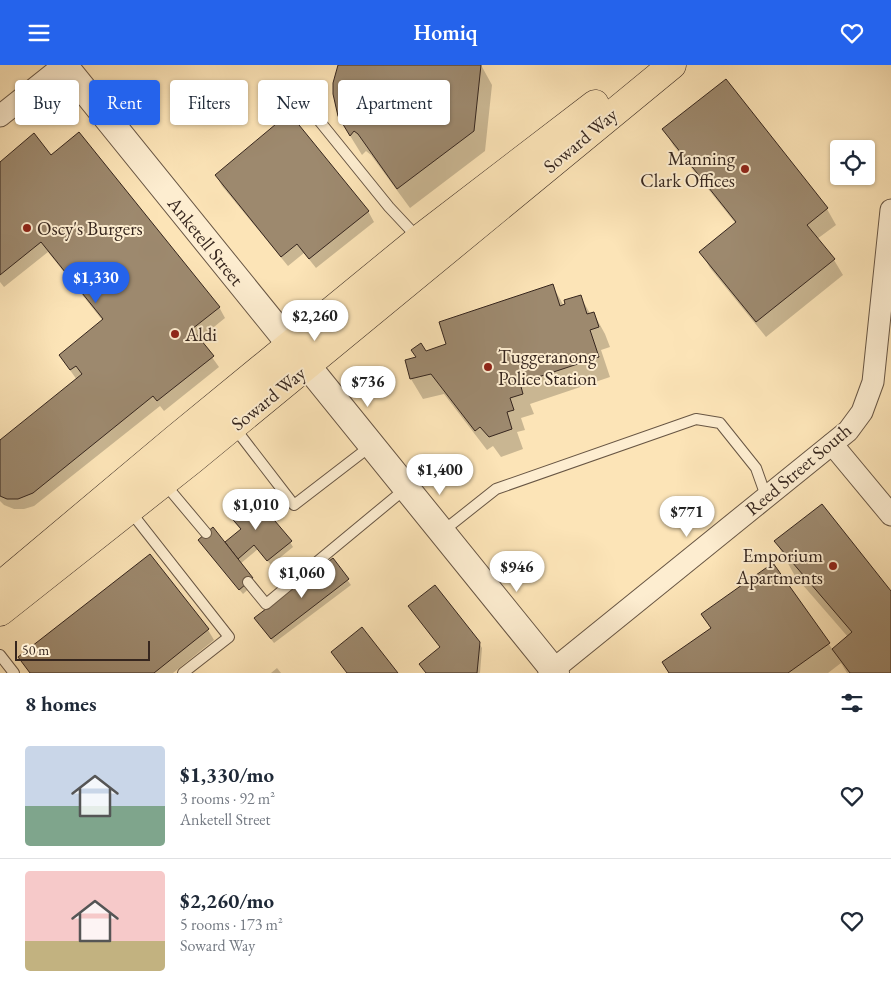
<!DOCTYPE html>
<html lang="en">
<head>
<meta charset="utf-8">
<style>
	:root { --surface:#fff; --page:#f6f6f7; --text:#1f2937; --muted:#747a83; --line:#e0e1e3; --accent:#2563eb }
	body { margin:0; font-family:"EB Garamond",serif; background:var(--page); color:var(--text); height:100vh; display:flex; flex-direction:column; font-size:19px; white-space:nowrap }
	* { box-sizing:border-box; margin:0 }
	p { font-size:16px; color:var(--muted) }
	.icon { flex:none; width:28px; height:28px; fill:none; stroke:currentColor; stroke-width:2; stroke-linecap:round; stroke-linejoin:round }
	.map { position:relative; height:608px; overflow:hidden }
	.side { display:flex; flex-direction:column; background:var(--surface); flex:1 }
	.side>* { flex:none }
	.top-card { position:absolute; left:15px; top:15px; width:500px; height:45px; display:flex; gap:10px }
	.tools { position:absolute; left:830px; top:75px; display:grid; gap:10px }
	.tools a { display:grid; place-items:center; width:45px; height:45px; border-radius:5px; background:var(--surface); box-shadow:0 1px 4px #0004; font-size:25px }
	.scale { position:absolute; left:15px; bottom:12px; width:135px; box-sizing:border-box; padding-left:5px; border:2px solid #36261e; border-top:0; font-size:14px; line-height:18px; white-space:nowrap; color:#36261e; -webkit-text-stroke:4px #fdedd0; paint-order:stroke }
	.price { position:absolute; translate:-50% -42px; padding:0 11px; border-radius:18px; background:#fff; color:#222; font-size:16px; line-height:32px; filter:drop-shadow(0 1px 2px #0008) }
	.price::after { content:''; position:absolute; left:50%; top:30px; width:15px; height:11px; margin-left:-8px; background:inherit; clip-path:polygon(0 0,100% 0,50% 100%) }
	.price.current { background:var(--accent); color:#fff }
	ul { padding:0; list-style:none }
	li { display:flex; align-items:center; gap:15px; height:125px; padding:0 25px }
	li+li { border-top:1px solid var(--line) }
	li span { display:grid; place-items:center; flex:none; width:140px; height:100px; border-radius:5px; color:#555 }
	li>.icon { margin-inline-start:auto }
	span .icon { width:60px; height:60px; fill:#fffc; stroke-width:1 }
	li b { font-size:21px }
	h2 { display:flex; justify-content:space-between; align-items:center; height:60px; padding:0 25px; font-size:21px }
	.pill { padding:0 18px; border-radius:5px; background:var(--surface); box-shadow:0 1px 4px #0004; font-size:18px; line-height:45px }
	.pill.current { background:var(--accent); color:#fff }
	header { display:flex; justify-content:space-between; align-items:center; height:65px; padding:0 25px; background:var(--accent); color:#fff; font-size:22px; font-weight:600 }
	.map>svg:first-child { display:block }
</style>
</head>
<body>
<header><svg class="icon" aria-label="menu" viewBox="0 0 24 24"><path d="M4 6h16M4 12h16M4 18h16"/></svg>Homiq<svg class="icon" aria-label="heart" viewBox="0 0 24 24"><path d="M12 20l-8-8c-3-5 5-10 8-4 3-6 11-1 8 4z"/></svg></header>
<div class="map">
<svg width="891" height="608" viewBox="0 0 891 608">
	<rect width="100%" height="100%" fill="#fce4b7"/>
	<filter id="stains"><feTurbulence type="fractalNoise" baseFrequency=".004" numOctaves="4"/><feColorMatrix values="0 0 0 0 .2 0 0 0 0 .09 0 0 0 0 .02 0 0 0 .5 -.17"/></filter>
	<radialGradient id="worn" r=".72"><stop offset=".6" stop-color="#630" stop-opacity="0"/><stop offset="1" stop-color="#630" stop-opacity=".3"/></radialGradient>
	<!-- shadow -->
	<g fill="#0003">
		<polygon points="340,0 481,0 492,20 485,86 410,143 371,90 366,86 362,90 344,61 335,40 334,18"/>
		<polygon points="726,16 827,144 836,160 817,174 834,195 843,210 766,272 710,203 701,187 736,159 673,80 664,64"/>
		<polygon points="50,91 219,242 225,253 199,274 219,302 164,346 160,341 34,441 24,444 14,444 4,440 0,436 0,377 77,315 60,291 103,256 48,187 4,222 0,217 0,99"/>
		<polygon points="216,110 368,146 374,157 316,203 304,188 288,201 222,121"/>
		<polygon points="552,220 564,241 580,231 591,250 594,249 605,269 610,282 601,285 610,312 530,339 534,349 521,353 525,365 517,367 523,384 501,392 493,381 487,385 444,329 423,334 411,314 407,296 417,293 412,285 426,287 448,280"/>
		<polygon points="232,454 290,477 293,482 271,500 258,484 240,499 255,518 243,529 202,480 225,479 241,465"/>
		<polygon points="776,477 891,528 891,608 847,608 841,598 828,608 669,608 711,564 703,550 773,500 833,585 848,572 795,511"/>
		<polygon points="150,491 208,565 214,575 173,608 30,608 20,593"/>
		<polygon points="332,495 351,520 274,578 259,558"/>
		<polygon points="409,541 479,578 482,583 480,608 426,608 441,583"/>
		<polygon points="277,603 281,608 271,608"/>
	</g>
	<!-- building -->
	<g fill="#9d896e" stroke="#36261e">
		<polygon points="338,0 481,0 474,66 397,124 358,69 354,66 350,71 338,51 333,29 333,18"/>
		<polygon points="726,14 828,143 807,160 835,194 756,257 699,187 736,157 662,64"/>
		<polygon points="286,44 369,146 309,194 297,179 281,192 215,110 276,59 273,54"/>
		<polygon points="79,67 220,242 192,264 214,291 157,336 153,331 33,428 18,434 7,434 0,431 0,375 82,309 76,301 70,305 59,290 103,254 41,177 0,210 0,97 34,68 51,90"/>
		<polygon points="553,219 560,241 565,239 564,235 581,230 587,249 594,247 599,262 590,265 599,292 520,318 523,329 510,333 514,345 507,347 512,364 489,372 480,362 475,366 431,309 410,314 405,295 416,292 411,285 421,278 426,286 446,279 439,257"/>
		<polygon points="252,429 292,476 267,496 254,480 238,494 225,477 241,464 228,449"/>
		<polygon points="822,439 891,526 891,608 850,608 832,584 852,567 774,476"/>
		<polygon points="213,462 253,513 239,525 198,475"/>
		<polygon points="150,489 209,564 154,608 30,608 18,592"/>
		<polygon points="333,493 349,514 271,574 254,553"/>
		<polygon points="773,498 830,578 788,608 669,608 662,597 711,563 701,549"/>
		<polygon points="435,520 480,577 477,608 426,608 419,599 440,582 408,541"/>
		<polygon points="362,562 398,608 347,608 331,587"/>
	</g>
	<g fill="none" stroke-linecap="round" stroke-linejoin="round">
		<!-- service casing -->
		<g stroke="#685644" stroke-width="12">
			<g id="service">
				<polyline points="317,53 389,142 418,173"/>
				<polyline points="234,362 294,440 372,380"/>
				<polyline points="164,418 206,468"/>
				<polyline points="130,446 229,572 183,608"/>
				<polyline points="443,466 496,424 696,354 720,358 756,403 766,431"/>
				<polyline points="248,517 266,539 405,424"/>
				<polyline points="0,590 14,608"/>
			</g>
		</g>
		<!-- minor casing -->
		<g stroke="#685644" stroke-width="23">
			<g id="minor">
				<polyline points="0,51 64,0"/>
				<polyline points="832,379 891,450"/>
				<polyline points="549,608 848,366 862,347 873,317 891,145"/>
			</g>
		</g>
		<!-- tertiary casing -->
		<g stroke="#685644" stroke-width="28">
			<polyline id="tertiary" points="64,0 556,608"/>
		</g>
		<!-- primary casing -->
		<g stroke="#36261e" stroke-width="29">
			<g id="primary">
				<polyline points="0,521 175,374 419,174 595,39"/>
				<polyline points="0,547 192,395 672,0"/>
			</g>
		</g>
		<!-- service -->
		<use href="#service" stroke="#fdedd0" stroke-width="10"/>
		<!-- minor -->
		<use href="#minor" stroke="#fdedd0" stroke-width="21"/>
		<!-- tertiary -->
		<use href="#tertiary" stroke="#fdedd0" stroke-width="26"/>
		<!-- primary -->
		<use href="#primary" stroke="#fce4b7" stroke-width="28"/>
	</g>
	<!-- markers -->
	<g fill="#8f2418" stroke="#fdedd0" stroke-width="2">
		<circle cx="745" cy="104" r="5"/>
		<circle cx="27" cy="163" r="5"/>
		<circle cx="175" cy="269" r="5"/>
		<circle cx="488" cy="302" r="5"/>
		<circle cx="833" cy="501" r="5"/>
	</g>
	<g text-anchor="middle" stroke-width="4" stroke-linejoin="round" paint-order="stroke">
		<!-- street labels -->
		<g font-size="19" fill="#36261e" stroke="#fdedd0">
			<text transform="translate(580 75) rotate(-40)" y="7">Soward Way</text>
			<text transform="translate(206 176) rotate(51)" y="7">Anketell Street</text>
			<text transform="translate(268 333) rotate(-39)" y="7">Soward Way</text>
			<text transform="translate(798 404) rotate(-40)" y="7">Reed Street South</text>
		</g>
		<!-- poi labels -->
		<g font-size="19" fill="#36261e" stroke="#fdedd0" text-anchor="start">
			<text x="735" y="100" text-anchor="end">Manning<tspan x="735" dy="22">Clark Offices</tspan></text>
			<text x="37" y="170">Oscy's Burgers</text>
			<text x="185" y="276">Aldi</text>
			<text x="498" y="298">Tuggeranong<tspan x="498" dy="22">Police Station</tspan></text>
			<text x="823" y="497" text-anchor="end">Emporium<tspan x="823" dy="22">Apartments</tspan></text>
		</g>
	</g>
	<rect width="100%" height="100%" filter="url(#stains)"/>
	<rect width="100%" height="100%" fill="url(#worn)"/>
</svg>
<div class="tools">
<a><svg class="icon" aria-label="locate" viewBox="0 0 24 24"><circle cx="12" cy="12" r="6"/><path d="M12 2v4M12 18v4M2 12h4M18 12h4"/></svg></a>
</div>
<div class="scale">50 m</div>
<b class="price current" style="left:96px;top:239px">$1,330</b>
<b class="price" style="left:315px;top:277px">$2,260</b>
<b class="price" style="left:368px;top:343px">$736</b>
<b class="price" style="left:440px;top:431px">$1,400</b>
<b class="price" style="left:256px;top:466px">$1,010</b>
<b class="price" style="left:687px;top:473px">$771</b>
<b class="price" style="left:517px;top:528px">$946</b>
<b class="price" style="left:302px;top:534px">$1,060</b>
<div class="top-card">
<a class="pill">Buy</a>
<a class="pill current">Rent</a>
<a class="pill">Filters</a>
<a class="pill">New</a>
<a class="pill">Apartment</a>
</div>
</div>
<section class="side">
<h2>8 homes<svg class="icon" aria-label="filters" viewBox="0 0 24 24"><path d="M4 7h16M4 17h16"/><circle cx="9" cy="7" r="2"/><circle cx="15" cy="17" r="2"/></svg></h2>
<ul>
<li><span style="background:linear-gradient(#c9d6e8 60%,#7fa58c 0)"><svg class="icon" aria-label="home" viewBox="0 0 24 24"><path d="M3 11l9-7 9 7M6 9v11h12V9"/></svg></span><div><b>$1,330/mo</b><p>3 rooms · 92 m²</p><p>Anketell Street</p></div><svg class="icon" aria-label="heart" viewBox="0 0 24 24"><path d="M12 20l-8-8c-3-5 5-10 8-4 3-6 11-1 8 4z"/></svg></li>
<li><span style="background:linear-gradient(#f6c9c9 70%,#c2b280 0)"><svg class="icon" aria-label="home" viewBox="0 0 24 24"><path d="M3 11l9-7 9 7M6 9v11h12V9"/></svg></span><div><b>$2,260/mo</b><p>5 rooms · 173 m²</p><p>Soward Way</p></div><svg class="icon" aria-label="heart" viewBox="0 0 24 24"><path d="M12 20l-8-8c-3-5 5-10 8-4 3-6 11-1 8 4z"/></svg></li>
</ul>
</section>
</body>
</html>
